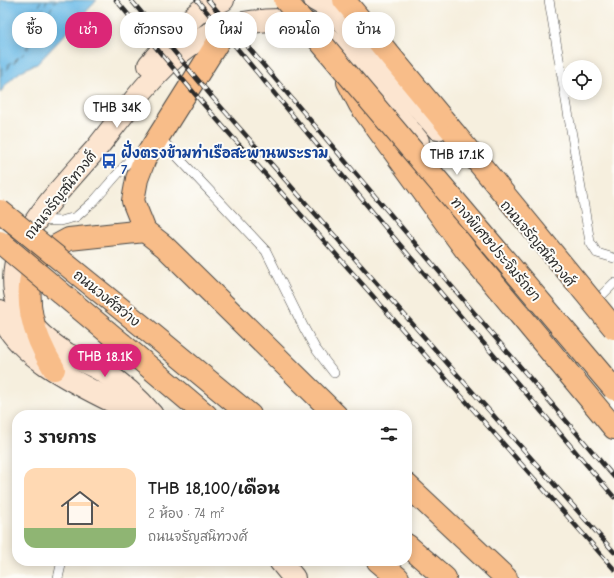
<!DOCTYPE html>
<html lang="th">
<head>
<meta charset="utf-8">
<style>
	:root { --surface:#fff; --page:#f6f6f6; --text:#222; --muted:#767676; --line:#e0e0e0; --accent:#db2777 }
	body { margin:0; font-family:"Comic Neue","Playpen Sans Thai",sans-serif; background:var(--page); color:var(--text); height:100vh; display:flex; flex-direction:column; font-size:15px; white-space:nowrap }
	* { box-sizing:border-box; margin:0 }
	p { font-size:13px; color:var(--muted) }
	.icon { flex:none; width:22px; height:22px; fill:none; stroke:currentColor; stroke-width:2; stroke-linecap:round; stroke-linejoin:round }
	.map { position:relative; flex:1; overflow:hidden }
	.details { position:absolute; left:12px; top:410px; width:400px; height:156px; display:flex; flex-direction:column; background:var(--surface); border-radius:16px; box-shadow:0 2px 10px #0003 }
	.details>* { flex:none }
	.hud { position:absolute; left:12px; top:12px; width:400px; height:36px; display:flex; gap:8px }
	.controls { position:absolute; left:562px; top:60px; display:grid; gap:8px }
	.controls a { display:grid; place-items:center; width:40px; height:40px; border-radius:50%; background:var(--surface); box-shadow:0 2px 10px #0003; font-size:20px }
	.price { position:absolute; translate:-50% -34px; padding:0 9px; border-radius:14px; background:#fff; color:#222; font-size:13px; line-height:26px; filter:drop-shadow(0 1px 2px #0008) }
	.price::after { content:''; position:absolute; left:50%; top:24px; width:12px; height:9px; margin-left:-6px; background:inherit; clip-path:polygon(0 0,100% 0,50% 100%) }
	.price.active { background:var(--accent); color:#fff }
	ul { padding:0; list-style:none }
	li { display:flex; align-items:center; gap:12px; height:100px; padding:0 12px }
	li+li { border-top:1px solid var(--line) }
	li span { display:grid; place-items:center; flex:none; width:112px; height:80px; border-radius:12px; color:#555 }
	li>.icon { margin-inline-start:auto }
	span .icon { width:48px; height:48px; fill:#fffc; stroke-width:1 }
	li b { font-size:17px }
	h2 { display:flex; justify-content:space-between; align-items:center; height:48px; padding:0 12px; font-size:17px }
	.chip { padding:0 14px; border-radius:16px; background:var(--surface); box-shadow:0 2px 10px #0003; font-size:14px; line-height:36px }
	.chip.active { background:var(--accent); color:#fff }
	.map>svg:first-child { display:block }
</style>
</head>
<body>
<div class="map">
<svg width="614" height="578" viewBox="0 0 614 578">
	<rect width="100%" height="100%" fill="#fdfcf7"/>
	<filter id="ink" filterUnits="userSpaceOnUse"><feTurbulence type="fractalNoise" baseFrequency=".025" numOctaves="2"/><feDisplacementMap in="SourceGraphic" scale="8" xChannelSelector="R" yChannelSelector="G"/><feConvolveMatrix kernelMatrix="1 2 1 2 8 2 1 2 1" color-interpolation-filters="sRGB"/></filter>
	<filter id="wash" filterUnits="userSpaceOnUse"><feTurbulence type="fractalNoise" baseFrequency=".012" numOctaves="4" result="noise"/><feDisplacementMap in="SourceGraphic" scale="16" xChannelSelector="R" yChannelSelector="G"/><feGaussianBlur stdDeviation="0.9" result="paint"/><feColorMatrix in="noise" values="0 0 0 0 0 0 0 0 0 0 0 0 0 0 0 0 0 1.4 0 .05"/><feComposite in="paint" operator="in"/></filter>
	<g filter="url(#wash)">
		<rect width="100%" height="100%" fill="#f6efde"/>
		<!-- water -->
		<path fill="#6dbce8" stroke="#4c748a" d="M0 0H97L37 64C22 68 8 80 0 93Z"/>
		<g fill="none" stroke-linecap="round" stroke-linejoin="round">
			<!-- ferry -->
			<g stroke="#425e6d" stroke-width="1" stroke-dasharray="5 4" stroke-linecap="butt">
				<polyline points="28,46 47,0"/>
				<polyline points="26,49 41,0"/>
				<polyline points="0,70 19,57"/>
				<polyline points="0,73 26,52 56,0"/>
				<polyline points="0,76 18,59"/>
			</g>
		</g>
	</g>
	<g filter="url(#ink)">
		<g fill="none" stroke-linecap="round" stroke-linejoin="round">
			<!-- lane casing -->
			<g stroke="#494846" stroke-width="10">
				<g id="lane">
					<polyline points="549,0 590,242 597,253 614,258"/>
					<polyline points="159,137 266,251 304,328 315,348 334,373"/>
					<polyline points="38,220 60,221 76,217 94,201 129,161 143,149"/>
					<polyline points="593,304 614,283"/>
					<polyline points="58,578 62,561"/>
				</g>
			</g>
			<!-- secondary casing -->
			<g stroke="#494846" stroke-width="24">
				<g id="secondary">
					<polyline points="315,0 333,10 438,129"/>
					<polyline points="149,65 184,25 200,11 223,0"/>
					<path d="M0 311C16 361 96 392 140 415"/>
					<path d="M152 415C138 398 121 383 102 371 91 364 78 360 67 354 46 341 25 323 17 300 12 285 14 263 20 249 32 218 73 175 96 149 124 114 159 63 198 40 223 25 252 20 281 20 287 20 295 19 301 21 337 33 393 110 418 141"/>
					<polyline points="280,561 294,578"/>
				</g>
			</g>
			<!-- primary casing -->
			<g stroke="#494846" stroke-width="24">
				<g id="primary">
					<polyline points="146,329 250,415"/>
					<polyline points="122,344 206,415"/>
					<polyline points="407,545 445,578"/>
					<polyline points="378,561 398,578"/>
				</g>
			</g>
			<!-- highway casing -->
			<g stroke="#494846" stroke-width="24">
				<g id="highway">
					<polyline points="344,0 455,134"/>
					<polyline points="230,26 218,42 145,158 137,179 133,201 145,231 164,246 336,415"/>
					<polyline points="348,82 360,105 465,249 614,428"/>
					<path d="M54 369C32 333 22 298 36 257L69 239 145 231"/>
					<polyline points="407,485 506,578"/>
				</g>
			</g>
			<!-- lane -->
			<use href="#lane" stroke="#fff" stroke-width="9"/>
			<!-- secondary -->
			<use href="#secondary" stroke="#fce5d0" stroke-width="22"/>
			<!-- primary -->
			<use href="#primary" stroke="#f8bd89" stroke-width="22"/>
			<!-- highway -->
			<use href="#highway" stroke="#f8bd89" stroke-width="22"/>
			<!-- rail casing -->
			<g stroke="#2b2b2b" stroke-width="4.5">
				<g id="rail">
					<polyline points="116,0 205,106 614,569"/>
					<polyline points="131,0 213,98 614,552"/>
					<polyline points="197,0 390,233 614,497"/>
					<polyline points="208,0 614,477"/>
				</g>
			</g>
			<!-- rail -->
			<use href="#rail" stroke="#fdfcf7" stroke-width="3" stroke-dasharray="9" stroke-linecap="butt"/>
			<!-- primary-bridge casing -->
			<g stroke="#494846" stroke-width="24" stroke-linecap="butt">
				<g id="primary-bridge">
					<polyline points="0,211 146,329"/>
					<polyline points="0,242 122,344"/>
				</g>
			</g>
			<!-- highway-bridge casing -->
			<g stroke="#494846" stroke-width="24" stroke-linecap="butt">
				<g id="highway-bridge">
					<polyline points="285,0 614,389"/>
					<polyline points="455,134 614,328"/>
				</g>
			</g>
			<!-- primary-bridge -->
			<use href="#primary-bridge" stroke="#f8bd89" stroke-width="22"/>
			<!-- highway-bridge -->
			<use href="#highway-bridge" stroke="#f8bd89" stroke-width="22"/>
		</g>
	</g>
	<!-- icons -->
	<defs>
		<g id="bus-bare" transform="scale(1.2)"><path d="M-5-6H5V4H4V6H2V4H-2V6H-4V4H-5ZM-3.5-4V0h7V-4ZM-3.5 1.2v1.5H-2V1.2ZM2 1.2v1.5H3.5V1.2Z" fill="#1a4fb4" stroke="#fdfcf7" stroke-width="2.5" paint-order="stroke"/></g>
	</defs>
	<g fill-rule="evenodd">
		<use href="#bus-bare" x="109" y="161"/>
	</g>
	<g text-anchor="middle" stroke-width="4" stroke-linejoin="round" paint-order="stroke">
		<!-- transit labels -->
		<g font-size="14" font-weight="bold" fill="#164399" stroke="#fdfcf7" text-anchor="start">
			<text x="121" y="158">ฝั่งตรงข้ามท่าเรือสะพานพระราม<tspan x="121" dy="16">7</tspan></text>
		</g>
		<!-- street labels -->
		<g font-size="14" fill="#2b2b2b" stroke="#fdfcf7">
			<text transform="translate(60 195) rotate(-52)" y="5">ถนนจรัญสนิทวงศ์</text>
			<text transform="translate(538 243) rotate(50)" y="5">ถนนจรัญสนิทวงศ์</text>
			<text transform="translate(496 249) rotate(50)" y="5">ทางพิเศษประจิมรัถยา</text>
			<text transform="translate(107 298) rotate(39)" y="5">ถนนวงศ์สว่าง</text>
		</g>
	</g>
</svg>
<div class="controls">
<a><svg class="icon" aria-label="locate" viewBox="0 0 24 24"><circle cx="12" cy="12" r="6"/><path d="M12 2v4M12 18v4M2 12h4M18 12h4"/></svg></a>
</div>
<b class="price" style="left:117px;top:129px">THB 34K</b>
<b class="price" style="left:457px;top:176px">THB 17.1K</b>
<b class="price active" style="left:105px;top:378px">THB 18.1K</b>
<div class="hud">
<a class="chip">ซื้อ</a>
<a class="chip active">เช่า</a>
<a class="chip">ตัวกรอง</a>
<a class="chip">ใหม่</a>
<a class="chip">คอนโด</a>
<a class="chip">บ้าน</a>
</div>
<section class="details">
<h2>3 รายการ<svg class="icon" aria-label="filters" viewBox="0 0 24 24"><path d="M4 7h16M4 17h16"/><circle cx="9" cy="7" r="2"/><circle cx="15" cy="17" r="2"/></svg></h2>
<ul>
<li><span style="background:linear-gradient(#ffd9b3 75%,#8fb573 0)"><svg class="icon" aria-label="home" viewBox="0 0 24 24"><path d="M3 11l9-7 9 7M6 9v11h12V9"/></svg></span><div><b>THB 18,100/เดือน</b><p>2 ห้อง · 74 m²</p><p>ถนนจรัญสนิทวงศ์</p></div></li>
</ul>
</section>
</div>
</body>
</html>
